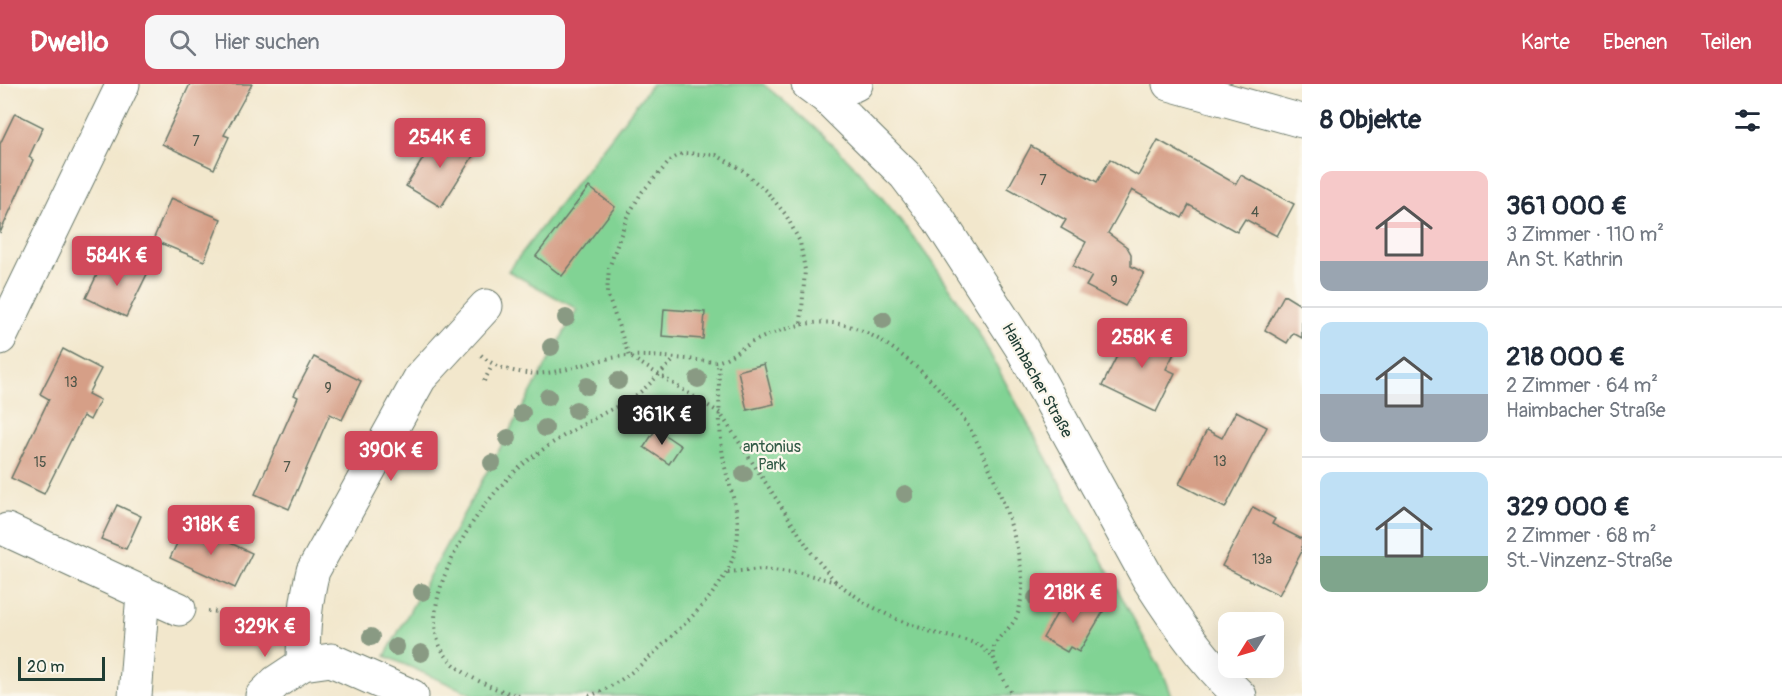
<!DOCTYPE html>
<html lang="de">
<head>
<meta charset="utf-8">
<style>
	:root { --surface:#fff; --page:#f6f6f7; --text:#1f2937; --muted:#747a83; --line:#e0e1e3; --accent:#d1495b }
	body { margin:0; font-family:Pangolin,sans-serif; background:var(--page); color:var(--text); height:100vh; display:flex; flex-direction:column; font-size:22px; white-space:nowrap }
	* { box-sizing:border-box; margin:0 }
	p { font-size:20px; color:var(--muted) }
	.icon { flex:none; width:33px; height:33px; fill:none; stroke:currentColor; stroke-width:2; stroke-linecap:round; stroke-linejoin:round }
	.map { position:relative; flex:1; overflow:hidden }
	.details { display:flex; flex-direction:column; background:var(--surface); width:480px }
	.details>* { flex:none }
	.needle { width:39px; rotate:233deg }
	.tools { position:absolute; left:1218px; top:528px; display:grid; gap:12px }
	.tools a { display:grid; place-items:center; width:66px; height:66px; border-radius:12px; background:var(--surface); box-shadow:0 6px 24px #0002; font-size:30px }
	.scale { position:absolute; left:18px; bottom:15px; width:87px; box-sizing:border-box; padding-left:6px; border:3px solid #1f3d34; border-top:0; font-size:16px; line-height:21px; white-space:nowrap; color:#1f3d34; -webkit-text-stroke:4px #fbf7ec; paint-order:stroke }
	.price { position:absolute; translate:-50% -51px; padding:0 14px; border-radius:6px; background:var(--accent); color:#fff; font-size:20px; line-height:39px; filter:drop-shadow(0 2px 3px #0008) }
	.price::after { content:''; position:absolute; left:50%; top:36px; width:18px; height:14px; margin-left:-9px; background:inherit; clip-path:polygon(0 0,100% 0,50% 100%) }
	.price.active { background:#222; color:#fff }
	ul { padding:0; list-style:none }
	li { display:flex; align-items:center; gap:18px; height:150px; padding:0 18px }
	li+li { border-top:2px solid var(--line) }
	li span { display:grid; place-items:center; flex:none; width:168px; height:120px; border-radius:12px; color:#555 }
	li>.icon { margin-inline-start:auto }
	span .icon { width:72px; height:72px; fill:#fffc; stroke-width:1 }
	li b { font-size:26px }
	h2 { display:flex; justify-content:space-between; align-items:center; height:72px; padding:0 18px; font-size:26px }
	header { display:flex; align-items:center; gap:36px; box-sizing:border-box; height:84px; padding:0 30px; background:var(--accent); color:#fff }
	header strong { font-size:28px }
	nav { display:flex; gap:33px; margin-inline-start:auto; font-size:21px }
	.search { width:420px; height:54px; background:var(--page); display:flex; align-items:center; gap:15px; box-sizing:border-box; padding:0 21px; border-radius:12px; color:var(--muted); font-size:22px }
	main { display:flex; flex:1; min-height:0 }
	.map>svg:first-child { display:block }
</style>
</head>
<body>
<header>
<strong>Dwello</strong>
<div class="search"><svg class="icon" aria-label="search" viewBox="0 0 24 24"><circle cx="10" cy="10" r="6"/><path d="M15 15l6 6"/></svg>Hier suchen</div>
<nav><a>Karte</a><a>Ebenen</a><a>Teilen</a></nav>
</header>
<main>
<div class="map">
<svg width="1302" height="612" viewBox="0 0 1302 612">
	<rect width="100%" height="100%" fill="#fbf7ec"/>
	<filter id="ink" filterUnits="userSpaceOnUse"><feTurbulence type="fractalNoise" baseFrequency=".0167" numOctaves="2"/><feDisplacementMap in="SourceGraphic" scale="12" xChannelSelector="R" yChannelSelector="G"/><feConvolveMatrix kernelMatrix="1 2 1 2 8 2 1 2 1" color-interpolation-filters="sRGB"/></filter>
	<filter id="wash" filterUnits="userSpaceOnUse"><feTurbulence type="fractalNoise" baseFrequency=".008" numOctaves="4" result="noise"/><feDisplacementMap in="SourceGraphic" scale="24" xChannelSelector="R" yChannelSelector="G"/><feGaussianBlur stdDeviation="1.35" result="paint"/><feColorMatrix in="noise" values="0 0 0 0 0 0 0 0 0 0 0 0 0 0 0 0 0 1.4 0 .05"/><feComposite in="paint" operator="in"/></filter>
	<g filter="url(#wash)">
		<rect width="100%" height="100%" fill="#f2e7cc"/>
		<!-- green -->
		<path fill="#81d394" stroke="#508864" stroke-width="1.5" d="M652 0H763C795 26 827 53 855 83 901 133 941 188 977 246L1164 591 1172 612H476L385 572 577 225 508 187Z"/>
		<g id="blocks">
			<!-- building -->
			<g fill="#d69f87">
				<polygon points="190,0 252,0 224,51 229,53 214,85 162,60"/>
				<polygon points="15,29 43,43 29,73 33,76 0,149 0,60"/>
				<polygon points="440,47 475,69 441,123 406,102"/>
				<polygon points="1158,56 1236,100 1241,91 1294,120 1277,152 1245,135 1237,148 1189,121 1182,134 1132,106 1108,149 1127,163 1131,170 1131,182 1144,189 1125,222 1086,202 1092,192 1073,182 1086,158 1061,144 1066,136 1008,104 1031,62 1097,98 1110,75 1138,92"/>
				<polygon points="589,103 615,123 562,192 536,172"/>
				<polygon points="171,114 221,135 204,177 153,156"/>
				<polygon points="121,175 148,188 126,233 86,214 103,178 116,185"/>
				<polygon points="1284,211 1302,222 1302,254 1293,249 1287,259 1265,246"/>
				<polygon points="664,225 705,228 703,255 662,252"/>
				<polygon points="1133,240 1178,262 1166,285 1175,289 1156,328 1102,302"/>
				<polygon points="63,265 101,285 88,310 100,316 90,336 83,332 44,410 11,394 49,315 40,310"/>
				<polygon points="314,273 361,297 342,336 330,330 289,425 255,410 298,313 294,311"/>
				<polygon points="764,280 774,320 747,326 738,287"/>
				<polygon points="1236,327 1267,343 1225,424 1179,400 1207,346 1222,354"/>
				<polygon points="656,345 681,362 669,380 644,363"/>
				<polygon points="117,421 141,432 126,465 101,455"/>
				<polygon points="1253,423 1275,435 1272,440 1302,455 1302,467 1279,511 1222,482"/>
				<polygon points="187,439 252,469 235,504 170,474"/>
				<polygon points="1069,508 1103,528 1079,568 1070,563 1067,568 1043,554"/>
			</g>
		</g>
	</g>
	<g filter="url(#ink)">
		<use href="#blocks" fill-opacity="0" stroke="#697869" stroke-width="1.5"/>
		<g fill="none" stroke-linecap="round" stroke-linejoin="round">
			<!-- street casing -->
			<g stroke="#697869" stroke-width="35">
				<g id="street">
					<polyline points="1169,0 1302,37"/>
					<polyline points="827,14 856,0"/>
					<polyline points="7,446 143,509 135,612"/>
					<polyline points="143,509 179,525"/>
					<path d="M303 580C303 547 305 518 313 487L420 294 486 222"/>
					<polyline points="262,612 276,598 303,580 331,576 412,612"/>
				</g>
			</g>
			<!-- secondary casing -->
			<g stroke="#697869" stroke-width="35">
				<path id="secondary" d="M808 0 827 14 905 91 939 136 1021 263 1149 496C1176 538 1204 578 1240 612"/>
			</g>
			<!-- primary casing -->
			<g stroke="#697869" stroke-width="35">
				<polyline id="primary" points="0,254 123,0"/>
			</g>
			<!-- path -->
			<g stroke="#697869" stroke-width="4" stroke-dasharray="1.5 4.5" stroke-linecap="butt">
				<polyline points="801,239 805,186 800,158 786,131 767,108 742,86 716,71 683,69 671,76 642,108 627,133 609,184 607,209 629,272 720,329 813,471 836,498"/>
				<path d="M481 271C494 283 509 287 526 289 561 293 595 273 629 272 651 271 675 274 697 276 704 276 713 279 719 277 732 273 743 262 755 257 823 225 860 235 916 283 935 299 953 319 967 340 990 377 1025 464 1022 507 1021 516 1020 526 1016 534 1009 548 988 557 994 575 998 588 1007 600 1012 612"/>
				<polyline points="484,297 492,282"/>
				<polyline points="728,488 762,485 801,489 836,498 865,519 896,535 934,549 969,557 981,562 993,574"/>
				<polyline points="208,527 220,528 270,554"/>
				<path d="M519 612C493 605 457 591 442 566 413 515 481 416 519 384 542 364 569 348 595 334 608 326 623 321 635 312 649 302 662 287 675 275"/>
				<path d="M589 612C621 601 647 576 670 554 701 524 738 490 738 445 738 422 728 400 724 378 718 346 720 310 718 278"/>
			</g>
			<!-- street -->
			<use href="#street" stroke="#fff" stroke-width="33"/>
			<!-- secondary -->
			<use href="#secondary" stroke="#fff" stroke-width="33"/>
			<!-- primary -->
			<use href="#primary" stroke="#fff" stroke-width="33"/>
		</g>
		<!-- trees -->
		<g fill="#899a83">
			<circle cx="566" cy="234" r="9"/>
			<circle cx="883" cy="236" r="9"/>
			<circle cx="551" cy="263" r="9"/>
			<circle cx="698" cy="295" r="9"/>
			<circle cx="618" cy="297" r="9"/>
			<circle cx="587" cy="302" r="9"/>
			<circle cx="548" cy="313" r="9"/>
			<circle cx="576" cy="326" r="9"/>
			<circle cx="522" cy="329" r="9"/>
			<circle cx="545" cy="344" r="9"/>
			<circle cx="508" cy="354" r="9"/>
			<circle cx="492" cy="379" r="9"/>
			<circle cx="744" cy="390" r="9"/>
			<circle cx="905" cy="410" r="9"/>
			<circle cx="422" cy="508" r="9"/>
			<circle cx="1036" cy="514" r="9"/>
			<circle cx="371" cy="553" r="9"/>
			<circle cx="396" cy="563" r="9"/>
			<circle cx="421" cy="569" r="9"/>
		</g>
	</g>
	<g text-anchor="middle" stroke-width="4.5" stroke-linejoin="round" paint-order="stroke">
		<!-- number labels -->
		<g font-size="14" fill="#4d5649">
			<text x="196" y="62">7</text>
			<text x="1043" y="101">7</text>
			<text x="1255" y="133">4</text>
			<text x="1114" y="202">9</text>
			<text x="71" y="303">13</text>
			<text x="328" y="309">9</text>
			<text x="1220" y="382">13</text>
			<text x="40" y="383">15</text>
			<text x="287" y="388">7</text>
			<text x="1262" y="480">13a</text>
		</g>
		<!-- street labels -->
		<g font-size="16" fill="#1f3d34" stroke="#fbf7ec">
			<text transform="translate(1038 296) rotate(61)" y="6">Haimbacher Straße</text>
		</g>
		<!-- park labels -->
		<g font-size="16" fill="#335b47" stroke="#fbf7ec">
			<text x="772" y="368">antonius<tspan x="772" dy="18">Park</tspan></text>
		</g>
	</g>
</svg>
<div class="tools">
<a><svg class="needle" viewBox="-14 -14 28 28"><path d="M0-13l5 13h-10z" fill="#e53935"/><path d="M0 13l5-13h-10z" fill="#747a83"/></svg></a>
</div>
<div class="scale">20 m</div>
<b class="price" style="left:440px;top:85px">254K €</b>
<b class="price" style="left:117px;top:203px">584K €</b>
<b class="price" style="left:1142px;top:285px">258K €</b>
<b class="price active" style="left:662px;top:362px">361K €</b>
<b class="price" style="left:391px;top:398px">390K €</b>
<b class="price" style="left:211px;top:472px">318K €</b>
<b class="price" style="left:1073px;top:540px">218K €</b>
<b class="price" style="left:265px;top:574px">329K €</b>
</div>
<section class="details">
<h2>8 Objekte<svg class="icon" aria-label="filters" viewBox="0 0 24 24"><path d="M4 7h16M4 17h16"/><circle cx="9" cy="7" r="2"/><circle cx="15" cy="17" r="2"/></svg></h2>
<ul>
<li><span style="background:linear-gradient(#f6c9c9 75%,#9aa5b1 0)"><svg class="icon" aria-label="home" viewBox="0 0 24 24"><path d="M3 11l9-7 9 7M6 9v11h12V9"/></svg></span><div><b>361 000 €</b><p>3 Zimmer · 110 m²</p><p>An St. Kathrin</p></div></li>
<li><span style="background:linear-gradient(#bfe0f5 60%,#9aa5b1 0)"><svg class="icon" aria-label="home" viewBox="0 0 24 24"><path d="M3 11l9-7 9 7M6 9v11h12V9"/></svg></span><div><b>218 000 €</b><p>2 Zimmer · 64 m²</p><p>Haimbacher Straße</p></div></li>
<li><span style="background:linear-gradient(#bfe0f5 70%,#7fa58c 0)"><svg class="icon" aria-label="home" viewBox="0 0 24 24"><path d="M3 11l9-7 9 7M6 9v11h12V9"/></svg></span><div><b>329 000 €</b><p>2 Zimmer · 68 m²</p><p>St.-Vinzenz-Straße</p></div></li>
</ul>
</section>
</main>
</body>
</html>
